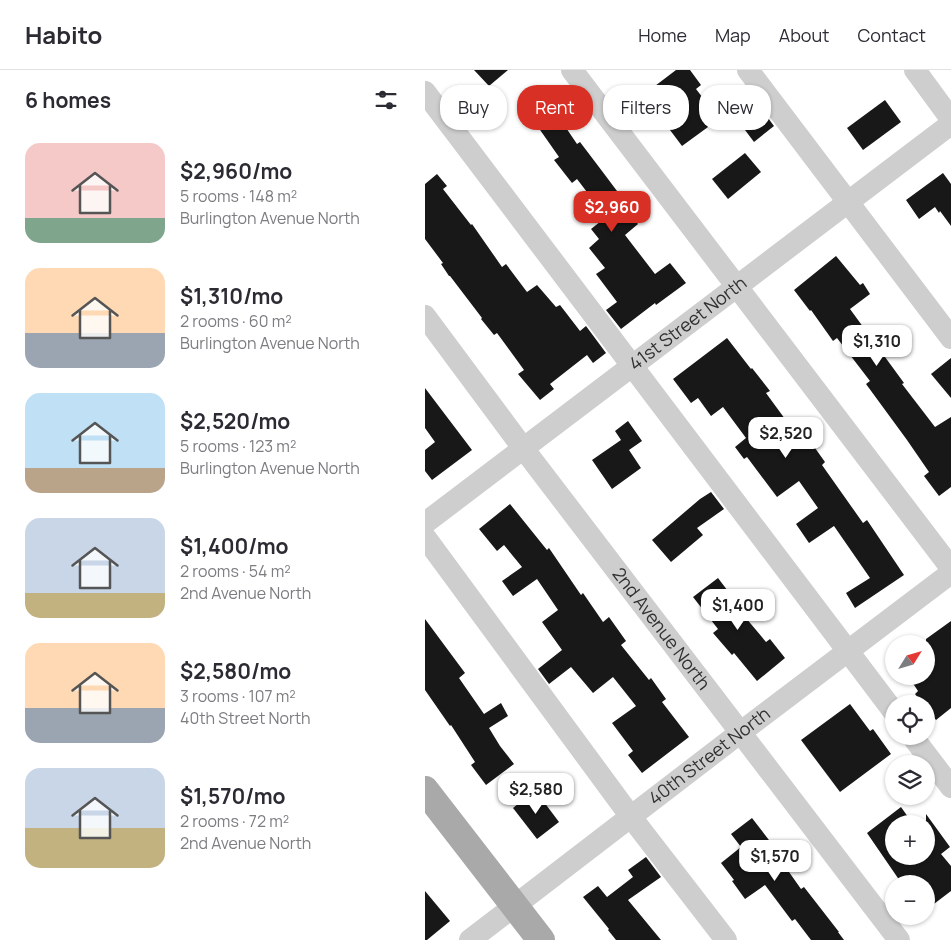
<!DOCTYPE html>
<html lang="en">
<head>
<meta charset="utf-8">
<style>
	:root { --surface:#fff; --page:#f7f7f7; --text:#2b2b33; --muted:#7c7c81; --line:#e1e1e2; --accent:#d93025 }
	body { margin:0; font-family:Manrope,sans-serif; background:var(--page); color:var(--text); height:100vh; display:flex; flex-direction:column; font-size:19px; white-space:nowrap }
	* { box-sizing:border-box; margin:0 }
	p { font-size:16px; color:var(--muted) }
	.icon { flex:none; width:28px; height:28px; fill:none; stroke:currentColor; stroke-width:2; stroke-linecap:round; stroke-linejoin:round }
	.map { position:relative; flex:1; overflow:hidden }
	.panel { display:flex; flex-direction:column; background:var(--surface); width:425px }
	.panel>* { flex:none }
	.guide { position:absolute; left:15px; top:15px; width:435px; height:45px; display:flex; gap:10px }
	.needle { width:32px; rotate:53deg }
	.tools { position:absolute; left:460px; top:565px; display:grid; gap:10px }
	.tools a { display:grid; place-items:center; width:50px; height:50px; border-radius:50%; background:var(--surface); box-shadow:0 1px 4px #0004; font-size:25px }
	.price { position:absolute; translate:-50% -42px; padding:0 11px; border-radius:10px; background:#fff; color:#222; font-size:16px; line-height:32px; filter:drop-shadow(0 1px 2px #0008) }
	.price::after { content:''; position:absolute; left:50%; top:30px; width:15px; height:11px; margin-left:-8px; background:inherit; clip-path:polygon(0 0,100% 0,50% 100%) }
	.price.active { background:var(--accent); color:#fff }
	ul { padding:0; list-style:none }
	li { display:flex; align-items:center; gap:15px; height:125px; padding:0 25px }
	li span { display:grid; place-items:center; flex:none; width:140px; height:100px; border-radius:15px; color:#555 }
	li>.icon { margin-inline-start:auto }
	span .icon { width:60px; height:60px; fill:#fffc; stroke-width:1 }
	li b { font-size:21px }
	h2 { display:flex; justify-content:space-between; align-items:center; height:60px; padding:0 25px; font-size:21px }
	.tag { padding:0 18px; border-radius:20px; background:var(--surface); box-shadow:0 1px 4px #0004; font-size:18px; line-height:45px }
	.tag.active { background:var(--accent); color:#fff }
	header { display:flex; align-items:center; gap:30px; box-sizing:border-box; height:70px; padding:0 25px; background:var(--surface); border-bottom:1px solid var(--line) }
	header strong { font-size:24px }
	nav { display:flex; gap:28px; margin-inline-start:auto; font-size:18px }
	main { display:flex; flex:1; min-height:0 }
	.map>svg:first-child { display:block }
</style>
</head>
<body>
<header>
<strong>Habito</strong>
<nav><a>Home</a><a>Map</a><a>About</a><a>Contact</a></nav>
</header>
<main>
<section class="panel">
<h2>6 homes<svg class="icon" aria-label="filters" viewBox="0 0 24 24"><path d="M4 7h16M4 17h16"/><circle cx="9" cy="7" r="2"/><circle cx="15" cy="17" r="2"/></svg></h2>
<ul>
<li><span style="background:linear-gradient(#f6c9c9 75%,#7fa58c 0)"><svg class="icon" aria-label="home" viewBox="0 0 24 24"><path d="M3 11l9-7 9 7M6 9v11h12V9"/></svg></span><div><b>$2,960/mo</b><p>5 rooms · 148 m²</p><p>Burlington Avenue North</p></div></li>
<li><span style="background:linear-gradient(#ffd9b3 65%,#9aa5b1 0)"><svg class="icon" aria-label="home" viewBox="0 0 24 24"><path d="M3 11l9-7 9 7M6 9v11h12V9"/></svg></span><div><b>$1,310/mo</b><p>2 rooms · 60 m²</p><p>Burlington Avenue North</p></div></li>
<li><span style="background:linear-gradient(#bfe0f5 75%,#b9a48a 0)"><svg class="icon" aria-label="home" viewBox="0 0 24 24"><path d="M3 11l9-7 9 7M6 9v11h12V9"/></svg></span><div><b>$2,520/mo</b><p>5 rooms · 123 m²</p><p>Burlington Avenue North</p></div></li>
<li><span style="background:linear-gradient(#c9d6e8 75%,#c2b280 0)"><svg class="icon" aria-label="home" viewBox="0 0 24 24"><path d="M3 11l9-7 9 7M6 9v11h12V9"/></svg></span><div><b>$1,400/mo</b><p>2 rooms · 54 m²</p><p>2nd Avenue North</p></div></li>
<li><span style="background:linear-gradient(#ffd9b3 65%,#9aa5b1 0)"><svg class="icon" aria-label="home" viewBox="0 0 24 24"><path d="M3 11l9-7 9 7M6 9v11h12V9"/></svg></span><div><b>$2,580/mo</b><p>3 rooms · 107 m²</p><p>40th Street North</p></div></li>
<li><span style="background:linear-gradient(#c9d6e8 60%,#c2b280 0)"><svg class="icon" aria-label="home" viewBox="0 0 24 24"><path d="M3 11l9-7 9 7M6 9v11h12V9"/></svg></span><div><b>$1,570/mo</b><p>2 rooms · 72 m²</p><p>2nd Avenue North</p></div></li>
</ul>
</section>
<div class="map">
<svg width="526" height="870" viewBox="0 0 526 870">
	<rect width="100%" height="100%" fill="#fff"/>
	<!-- building -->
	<g fill="#181818">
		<polygon points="49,0 83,0 64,16"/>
		<polygon points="251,0 265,0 276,15 271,19 294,49 257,76 242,56 249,51 226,19"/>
		<polygon points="460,30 476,52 438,80 422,58"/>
		<polygon points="334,36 349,56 329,72 314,52"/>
		<polygon points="131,43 152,74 155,72 177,101 192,121 189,123 213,154 200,165 230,204 245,193 261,213 231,235 230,233 196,259 181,240 192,232 171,204 180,198 164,178 174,169 166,159 181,147 152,109 147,113 129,90 134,87 113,57"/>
		<polygon points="320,83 336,102 303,129 287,109"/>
		<polygon points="518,103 526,114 526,156 515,141 514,143 510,137 494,149 481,130"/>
		<polygon points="12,104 22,116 18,119 46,155 47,154 77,197 81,194 102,222 112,215 131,237 135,235 155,261 161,256 181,283 168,293 162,285 125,314 129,319 115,330 93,304 99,300 72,263 69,265 56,249 57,248 25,206 24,206 16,194 18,193 0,169 0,114"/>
		<polygon points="411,186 435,215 438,213 445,224 425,239 479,313 477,314 510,357 526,347 526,417 514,426 499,406 504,402 482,370 441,314 445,311 412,268 408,271 386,240 385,241 369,220"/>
		<polygon points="302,268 326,299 327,298 345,321 341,323 379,375 385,371 400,392 397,395 438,453 442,450 479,505 430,538 421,523 445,508 409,456 384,473 371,454 393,438 374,411 352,427 322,387 319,389 310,377 321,368 298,337 286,346 273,328 266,333 248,309"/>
		<polygon points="526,288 526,328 506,304"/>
		<polygon points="0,318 47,380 7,410 0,401 0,380 10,372 0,358"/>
		<polygon points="203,351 217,371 204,380 216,398 187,419 167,390 196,370 190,361"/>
		<polygon points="286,422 299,439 272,458 278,465 246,492 227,470 275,429"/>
		<polygon points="85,434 122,480 124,478 156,525 158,523 178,552 184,547 201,571 196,575 224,610 226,608 241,629 237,632 264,667 217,703 203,685 208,681 187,653 211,636 188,607 168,623 146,597 124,614 113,599 137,580 117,552 133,540 112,509 88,526 77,511 97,497 79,475 72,481 54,459"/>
		<polygon points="293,508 312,533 310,535 341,572 345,569 360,588 332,611 309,583 307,585 288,563 293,559 268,527"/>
		<polygon points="0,549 40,603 34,608 59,644 76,633 83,646 64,658 75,676 89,694 61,715 46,695 50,692 26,655 25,656 0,620"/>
		<polygon points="526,551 526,638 511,650 501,638 501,634 498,634 490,624 493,621 483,606 501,606 501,569"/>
		<polygon points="425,634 445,661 448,659 466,684 415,722 376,670"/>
		<polygon points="110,720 134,752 112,769 88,738"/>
		<polygon points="476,737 488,754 469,754 469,786 501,786 501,744 525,777 516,784 526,796 526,821 501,840 501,814 477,814 442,763"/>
		<polygon points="327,748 347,774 345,775 376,819 379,817 414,862 413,862 419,870 386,870 370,849 367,851 340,815 320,829 307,811 309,810 296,793 316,777 306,764"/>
		<polygon points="221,787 236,807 203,830 236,870 191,870 183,860 184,859 158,827 173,816 182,827 208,807 203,800"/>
		<polygon points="0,821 25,851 2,870 0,870"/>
	</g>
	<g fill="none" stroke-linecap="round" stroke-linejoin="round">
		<!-- minor -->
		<g stroke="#cecece" stroke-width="22">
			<polyline points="147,0 526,498"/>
			<polyline points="323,0 526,268"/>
			<polyline points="490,0 526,49"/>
			<polyline points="0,22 469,642"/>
			<path id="s1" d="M0 246 98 378 474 870"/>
			<path id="s2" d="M0 453 526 54"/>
			<polyline points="0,467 206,747 301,870"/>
			<polyline points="487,666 526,717"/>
			<path id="s3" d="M45 870 316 662 526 503"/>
		</g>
		<!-- major -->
		<polyline stroke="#a9a9a9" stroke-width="28" points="0,720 116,870"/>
	</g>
	<g text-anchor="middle" stroke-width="5" stroke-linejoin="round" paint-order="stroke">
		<!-- street labels -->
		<g font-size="18" fill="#313131" stroke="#fff">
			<text dy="6" stroke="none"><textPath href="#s2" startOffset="330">41st Street North</textPath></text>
			<text dy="6" stroke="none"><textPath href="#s1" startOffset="392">2nd Avenue North</textPath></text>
			<text dy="6" stroke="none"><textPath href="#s3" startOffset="302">40th Street North</textPath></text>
		</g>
	</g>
</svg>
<div class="tools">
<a><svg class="needle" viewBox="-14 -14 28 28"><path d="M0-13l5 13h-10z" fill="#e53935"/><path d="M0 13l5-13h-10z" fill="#7c7c81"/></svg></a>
<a><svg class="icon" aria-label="locate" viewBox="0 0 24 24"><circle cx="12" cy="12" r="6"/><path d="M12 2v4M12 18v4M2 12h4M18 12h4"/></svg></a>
<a><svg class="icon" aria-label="layers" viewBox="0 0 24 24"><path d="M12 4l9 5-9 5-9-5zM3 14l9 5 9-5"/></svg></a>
<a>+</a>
<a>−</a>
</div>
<b class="price active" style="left:187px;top:163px">$2,960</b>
<b class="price" style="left:452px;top:297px">$1,310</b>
<b class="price" style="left:361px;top:389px">$2,520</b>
<b class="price" style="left:313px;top:561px">$1,400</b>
<b class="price" style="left:111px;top:745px">$2,580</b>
<b class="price" style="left:350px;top:812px">$1,570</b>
<div class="guide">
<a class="tag">Buy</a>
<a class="tag active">Rent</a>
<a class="tag">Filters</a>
<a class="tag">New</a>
</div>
</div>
</main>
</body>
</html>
